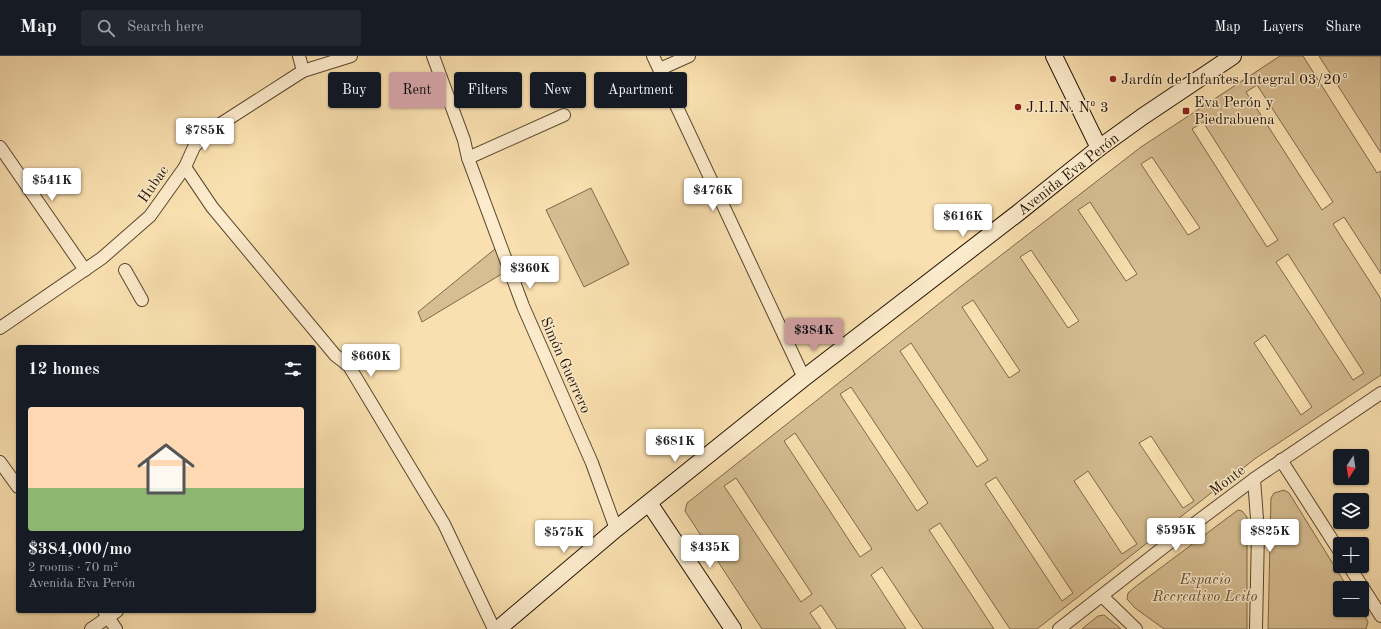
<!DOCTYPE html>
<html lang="en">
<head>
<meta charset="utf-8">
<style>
	:root { --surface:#171b24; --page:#242831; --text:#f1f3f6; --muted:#9ea1a6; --line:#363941; --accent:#c59692 }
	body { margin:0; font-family:"Old Standard TT",serif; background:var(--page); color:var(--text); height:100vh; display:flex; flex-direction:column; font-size:15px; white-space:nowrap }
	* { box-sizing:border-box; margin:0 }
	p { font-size:13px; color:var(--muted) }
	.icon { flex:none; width:22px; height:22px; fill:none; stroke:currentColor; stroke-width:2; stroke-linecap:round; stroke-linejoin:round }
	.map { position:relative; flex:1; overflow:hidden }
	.drawer { position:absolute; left:16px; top:289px; width:300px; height:268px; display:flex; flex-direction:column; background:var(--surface); border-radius:4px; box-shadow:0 1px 3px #0004 }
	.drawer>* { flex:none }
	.top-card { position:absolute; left:328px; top:16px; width:380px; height:36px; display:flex; gap:8px }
	.needle { width:26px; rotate:192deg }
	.tools { position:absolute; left:1333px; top:393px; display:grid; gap:8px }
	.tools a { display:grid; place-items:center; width:36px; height:36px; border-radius:4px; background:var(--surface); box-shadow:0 1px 3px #0004; font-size:20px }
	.price { position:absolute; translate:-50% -34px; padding:0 9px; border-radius:4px; background:#fff; color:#222; font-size:13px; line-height:26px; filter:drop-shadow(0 1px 2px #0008) }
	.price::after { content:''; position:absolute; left:50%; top:24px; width:12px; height:9px; margin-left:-6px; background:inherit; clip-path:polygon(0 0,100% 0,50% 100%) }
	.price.active { background:var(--accent); color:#111 }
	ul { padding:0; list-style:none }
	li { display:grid; align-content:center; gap:8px; height:212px; padding:0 12px }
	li+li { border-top:1px solid var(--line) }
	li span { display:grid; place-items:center; height:124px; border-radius:4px; color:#555 }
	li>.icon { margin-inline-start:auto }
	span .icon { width:72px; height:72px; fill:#fffc; stroke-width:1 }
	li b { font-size:17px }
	h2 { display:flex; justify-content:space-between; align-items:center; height:48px; padding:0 12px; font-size:17px }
	.chip { padding:0 14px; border-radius:4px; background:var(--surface); box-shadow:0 1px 3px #0004; font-size:14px; line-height:36px }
	.chip.active { background:var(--accent); color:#111 }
	header { display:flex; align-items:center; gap:24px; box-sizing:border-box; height:56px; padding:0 20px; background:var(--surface); border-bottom:1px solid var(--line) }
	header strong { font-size:19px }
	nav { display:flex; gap:22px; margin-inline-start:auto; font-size:14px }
	.search { width:280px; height:36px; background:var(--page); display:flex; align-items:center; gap:10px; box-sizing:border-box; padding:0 14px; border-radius:4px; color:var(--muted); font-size:15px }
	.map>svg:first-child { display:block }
</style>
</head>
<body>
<header>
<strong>Map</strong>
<div class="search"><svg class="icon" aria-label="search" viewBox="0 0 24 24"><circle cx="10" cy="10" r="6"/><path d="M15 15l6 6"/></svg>Search here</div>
<nav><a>Map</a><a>Layers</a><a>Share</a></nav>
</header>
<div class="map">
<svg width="1381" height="573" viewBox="0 0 1381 573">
	<rect width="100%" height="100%" fill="#fae0b0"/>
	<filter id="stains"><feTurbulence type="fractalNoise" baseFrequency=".005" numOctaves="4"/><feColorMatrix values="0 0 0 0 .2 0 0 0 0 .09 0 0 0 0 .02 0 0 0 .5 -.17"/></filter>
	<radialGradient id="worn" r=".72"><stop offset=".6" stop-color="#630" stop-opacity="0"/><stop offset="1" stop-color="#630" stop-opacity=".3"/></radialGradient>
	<!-- green -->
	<g fill="#d6bd92" stroke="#7d684a" fill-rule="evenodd">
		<path d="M1280 0H1303L1377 117 1381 115V218L1344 161 1333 168 1381 243V319L1256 402 1037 573H1010L940 467 929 474 994 573H923L882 511 871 519 906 573H837L821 549 810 557 821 573H762L685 455 687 447 960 231 1141 91ZM1257 29 1333 146 1322 154 1246 36ZM1203 66 1278 184 1267 191 1192 73ZM1152 101 1200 172 1188 179 1141 108ZM1090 146 1137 218 1126 225 1078 154ZM1031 194 1079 265 1068 272 1020 201ZM1288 198 1364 317 1353 324 1276 206ZM973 244 1020 315 1009 322 962 251ZM1265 279 1312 351 1301 359 1254 287ZM911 287 988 404 977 411 900 295ZM851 331 928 447 917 455 840 338ZM795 377 872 493 860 501 784 385ZM1151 380 1194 445 1183 452 1139 387ZM1088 415 1137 488 1122 498 1074 425ZM996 421 1073 537 1062 545 985 428ZM736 422 812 538 801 546 724 430Z"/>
		<polygon points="1319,0 1381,0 1381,97"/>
		<polygon points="591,132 629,208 584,231 546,154"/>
		<polygon points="501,188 510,213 422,266 418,256"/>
		<polygon points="1284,434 1289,437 1348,532 1340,532 1340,554 1362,554 1368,566 1366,573 1268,573 1271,442 1274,437"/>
		<polygon points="1238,454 1242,455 1247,461 1247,573 1164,573 1135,552 1127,543 1128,537 1135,531"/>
		<polygon points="1104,559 1121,573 1082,573 1098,560"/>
	</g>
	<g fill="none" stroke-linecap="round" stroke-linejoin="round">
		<!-- street casing -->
		<g stroke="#5a472d" stroke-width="14">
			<g id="street">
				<polyline points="299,0 303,15"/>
				<polyline points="433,0 464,84 468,102 523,250 592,407 616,473"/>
				<polyline points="653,0 804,322"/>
				<polyline points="660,13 689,0"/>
				<polyline points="0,91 85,214"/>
				<polyline points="468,102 564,59"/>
				<polyline points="185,111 212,151 335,299 349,310 444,468 494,573"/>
				<polyline points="125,214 142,244"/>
				<polyline points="0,272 102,202 150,160 185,111 194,91 208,76 303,15 351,0"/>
				<polyline points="1281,404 1340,496"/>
				<polyline points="0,406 18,431"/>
				<polyline points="1254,423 1258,476 1256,573"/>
				<polyline points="1349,510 1381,560"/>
				<polyline points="1102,540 1136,573"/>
				<polyline points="104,555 116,573"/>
				<polyline points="91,573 117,555"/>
				<polyline points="1059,573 1178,480 1254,423 1381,337"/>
			</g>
		</g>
		<!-- secondary casing -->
		<g stroke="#241401" stroke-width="18">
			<g id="secondary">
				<polyline points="1054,0 1099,92"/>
				<polyline points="649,447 733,573"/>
				<polyline points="498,573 616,473 804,322 1018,157 1099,92 1142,61 1233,0"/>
			</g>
		</g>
		<!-- street -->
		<use href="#street" stroke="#fcebcc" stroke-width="12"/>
		<!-- secondary -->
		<use href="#secondary" stroke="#fcebcc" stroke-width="16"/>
	</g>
	<!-- markers -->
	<g fill="#8f2418" stroke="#fcebcc" stroke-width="1.5">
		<circle cx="1113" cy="23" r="4"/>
		<circle cx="1018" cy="51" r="4"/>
		<rect x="1182" y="51" width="8" height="8" rx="2"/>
	</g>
	<g text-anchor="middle" stroke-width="3" stroke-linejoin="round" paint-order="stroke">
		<!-- poi labels -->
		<g font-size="15" fill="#241401" stroke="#fcebcc" text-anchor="start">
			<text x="1121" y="28">Jardín de Infantes Integral 03/20°</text>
			<text x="1194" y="51">Eva Perón y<tspan x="1194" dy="17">Piedrabuena</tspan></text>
			<text x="1026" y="56">J.I.I.N. Nº 3</text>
		</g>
		<!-- street labels -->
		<g font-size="15" fill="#241401" stroke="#fcebcc">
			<text transform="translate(1068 118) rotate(-38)" y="5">Avenida Eva Perón</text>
			<text transform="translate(153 128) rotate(-55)" y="5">Hubac</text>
			<text transform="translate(566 309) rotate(66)" y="5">Simón Guerrero</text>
			<text transform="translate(1227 424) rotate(-37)" y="5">Monte</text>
		</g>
		<!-- park labels -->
		<g font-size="15" font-style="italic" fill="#624f34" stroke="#fcebcc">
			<text x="1205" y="528">Espacio<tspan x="1205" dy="17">Recreativo Leito</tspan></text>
		</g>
	</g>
	<rect width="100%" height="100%" filter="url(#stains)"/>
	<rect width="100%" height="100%" fill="url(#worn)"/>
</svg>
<div class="tools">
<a><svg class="needle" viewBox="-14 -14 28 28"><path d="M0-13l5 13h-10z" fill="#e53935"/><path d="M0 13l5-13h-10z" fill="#9ea1a6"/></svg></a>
<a><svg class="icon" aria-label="layers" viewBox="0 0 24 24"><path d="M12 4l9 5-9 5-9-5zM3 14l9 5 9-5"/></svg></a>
<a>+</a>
<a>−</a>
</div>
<b class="price" style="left:205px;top:96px">$785K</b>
<b class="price" style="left:52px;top:146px">$541K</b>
<b class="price" style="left:713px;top:156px">$476K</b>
<b class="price" style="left:963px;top:182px">$616K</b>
<b class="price" style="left:530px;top:234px">$360K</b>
<b class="price active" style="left:814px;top:296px">$384K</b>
<b class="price" style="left:371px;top:322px">$660K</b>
<b class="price" style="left:675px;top:407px">$681K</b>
<b class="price" style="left:1176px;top:496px">$595K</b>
<b class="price" style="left:1270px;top:497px">$825K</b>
<b class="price" style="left:564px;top:498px">$575K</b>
<b class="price" style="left:710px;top:513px">$435K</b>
<div class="top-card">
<a class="chip">Buy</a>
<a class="chip active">Rent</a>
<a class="chip">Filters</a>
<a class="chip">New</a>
<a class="chip">Apartment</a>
</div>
<section class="drawer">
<h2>12 homes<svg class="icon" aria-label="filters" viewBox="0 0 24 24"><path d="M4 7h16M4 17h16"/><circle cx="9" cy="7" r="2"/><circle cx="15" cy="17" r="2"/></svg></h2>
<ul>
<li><span style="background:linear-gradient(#ffd9b3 65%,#8fb573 0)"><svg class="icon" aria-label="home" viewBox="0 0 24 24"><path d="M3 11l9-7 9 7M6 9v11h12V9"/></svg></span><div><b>$384,000/mo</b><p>2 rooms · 70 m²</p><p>Avenida Eva Perón</p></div></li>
</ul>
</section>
</div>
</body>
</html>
